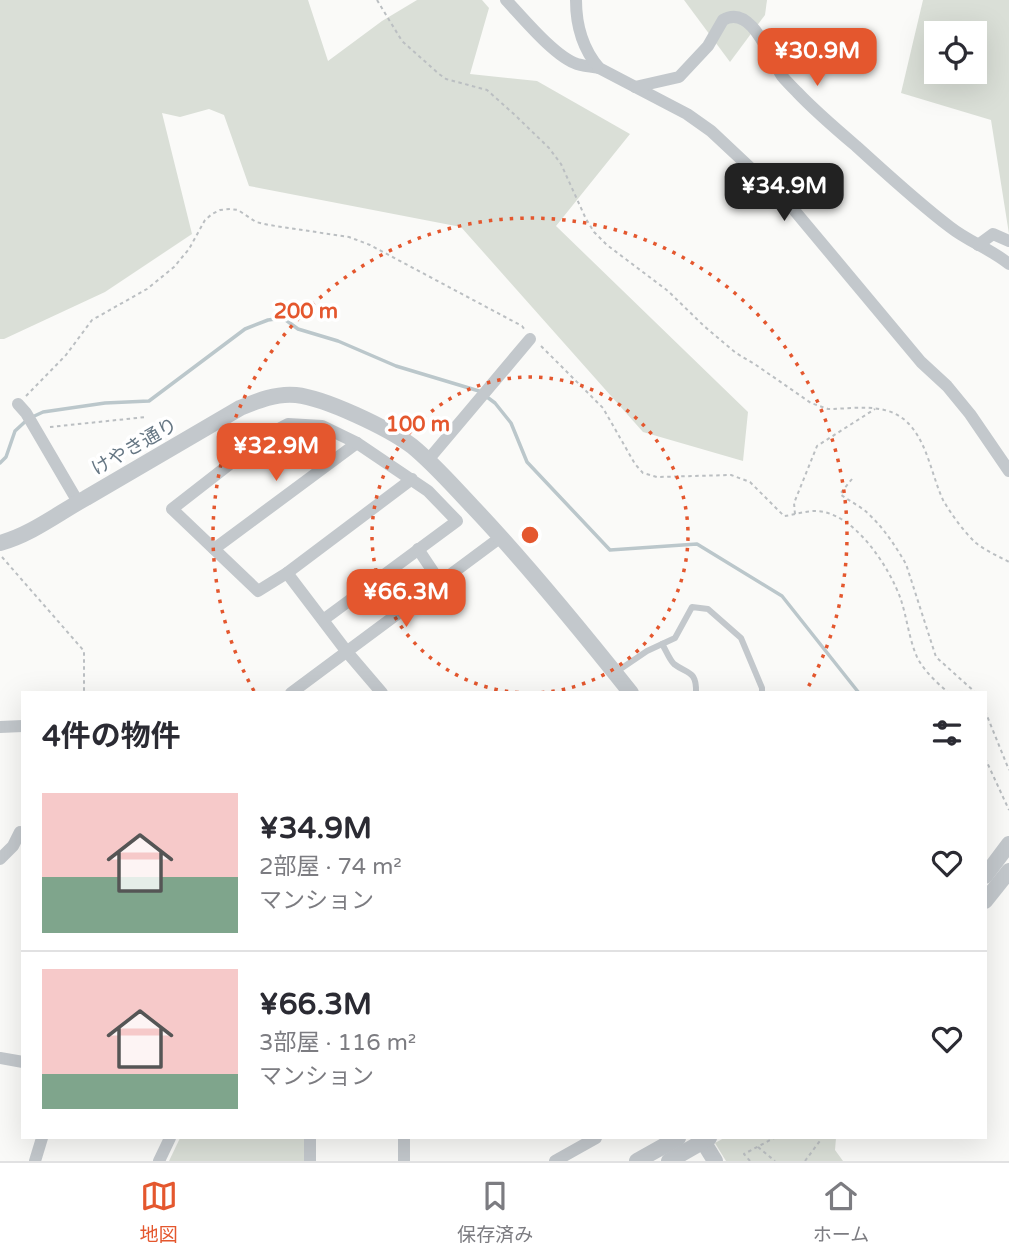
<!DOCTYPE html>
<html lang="ja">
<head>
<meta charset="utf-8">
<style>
	:root { --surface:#fff; --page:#f7f7f7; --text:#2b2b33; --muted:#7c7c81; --line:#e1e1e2; --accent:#e4572e }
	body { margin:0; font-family:"Varela Round","Noto Sans JP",sans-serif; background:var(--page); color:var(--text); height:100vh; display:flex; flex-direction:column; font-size:26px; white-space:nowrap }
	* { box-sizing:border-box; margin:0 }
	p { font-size:23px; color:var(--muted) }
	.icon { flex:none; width:38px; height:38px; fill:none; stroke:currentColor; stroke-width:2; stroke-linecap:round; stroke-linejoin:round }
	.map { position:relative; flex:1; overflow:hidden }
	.drawer { position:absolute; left:21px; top:691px; width:966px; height:448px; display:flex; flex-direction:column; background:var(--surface); border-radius:0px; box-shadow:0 7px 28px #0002 }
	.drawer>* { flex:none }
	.tools { position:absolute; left:924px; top:21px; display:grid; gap:14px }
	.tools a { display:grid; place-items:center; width:63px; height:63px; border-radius:0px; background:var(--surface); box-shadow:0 7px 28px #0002; font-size:35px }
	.price { position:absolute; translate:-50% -60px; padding:0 16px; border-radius:14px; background:var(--accent); color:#fff; font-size:23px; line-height:46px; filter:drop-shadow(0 2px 4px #0008) }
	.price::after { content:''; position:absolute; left:50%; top:42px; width:21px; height:16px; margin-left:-10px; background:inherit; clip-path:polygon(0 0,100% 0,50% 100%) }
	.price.selected { background:#222; color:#fff }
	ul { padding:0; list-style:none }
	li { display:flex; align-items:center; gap:21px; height:175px; padding:0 21px }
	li+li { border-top:2px solid var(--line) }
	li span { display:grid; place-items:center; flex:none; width:196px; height:140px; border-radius:0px; color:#555 }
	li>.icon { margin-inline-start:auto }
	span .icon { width:84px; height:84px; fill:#fffc; stroke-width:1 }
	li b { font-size:30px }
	h2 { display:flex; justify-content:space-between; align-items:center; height:84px; padding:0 21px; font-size:30px }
	.tabs { display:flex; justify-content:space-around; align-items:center; height:98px; border-top:2px solid var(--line); background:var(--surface); font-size:19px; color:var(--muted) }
	.tabs a { display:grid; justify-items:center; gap:4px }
	.tabs .selected { color:var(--accent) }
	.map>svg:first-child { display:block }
</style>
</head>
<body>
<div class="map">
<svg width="1009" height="1161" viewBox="0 0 1009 1161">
	<rect width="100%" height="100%" fill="#fafaf8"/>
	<!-- green -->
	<g fill="#dadfd7" fill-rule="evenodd">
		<polygon points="0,0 308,0 328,61 382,21 417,0 482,0 489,8 470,74 537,81 630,134 556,226 748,412 743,461 643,432 461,227 249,186 224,115 209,109 180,117 162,113 192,234 105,292 4,339 0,339"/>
		<polygon points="684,0 767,0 765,15 730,62"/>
		<path d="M923 0H1009V234L991 120 901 93ZM936 33H975V72H936Z"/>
		<polygon points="180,1138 304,1138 304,1161 169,1161"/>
		<polygon points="724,1138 836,1138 835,1150 843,1161 726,1161 715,1143"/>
	</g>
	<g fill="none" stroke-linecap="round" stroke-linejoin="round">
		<!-- stream -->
		<polyline stroke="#bbc7cb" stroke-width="3.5" points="0,463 6,457 15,431 28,419 43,412 105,403 149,401 245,329 268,320 283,318 298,329 338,341 396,366 479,391 495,403 511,423 527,462 610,550 697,544 782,596 859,693"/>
		<!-- path -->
		<g stroke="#bbbfc2" stroke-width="2" stroke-dasharray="3.5 3.5" stroke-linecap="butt">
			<path d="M377 0 402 41 439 74 446 79 487 90 516 116 549 148 561 164 586 219 594 232 607 245 668 291 704 326 736 353 756 365 811 403 828 409C847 409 869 405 888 411 925 422 929 470 943 500 951 514 964 532 976 543 986 551 998 556 1009 562"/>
			<path d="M541 346 603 408 635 464 643 473 657 477 731 475 750 482 784 516C794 515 805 511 815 511 854 511 890 568 901 600 907 618 909 639 917 657 924 671 937 683 949 693"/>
			<polyline points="26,396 66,355 92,320 147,289 174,267 189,249 205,220 212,214 220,210 230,209 238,210 256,222 269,225 349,237 370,245 522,326 525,330"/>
			<polyline points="50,427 146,417"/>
			<path d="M852 479 840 494C848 500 856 504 864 510 881 524 895 545 906 564L936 657 976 693"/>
			<polyline points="795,514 794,503 817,446 875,409"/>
			<polyline points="2,557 84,651 84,693"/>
			<polyline points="985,711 1009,770"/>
			<polyline points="985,758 1009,810"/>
			<polyline points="758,1147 775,1161"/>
			<polyline points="750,1161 744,1154 774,1138"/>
			<polyline points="805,1161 822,1138"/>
		</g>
		<!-- service -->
		<g stroke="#c3c8cc" stroke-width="6">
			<path d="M662 644C666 650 669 659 674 664 687 674 697 670 696 693"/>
			<polyline points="616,672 647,651 675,638 692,607 708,609 741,638 762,688 762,693"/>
		</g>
		<!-- minor -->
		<g stroke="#c3c8cc" stroke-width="12">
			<path d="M506 0C523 18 555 57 577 64 584 66 592 67 599 68"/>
			<path d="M576 0C576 26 582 48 599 68L687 114 711 131 789 204 921 362 947 386 970 414 1009 471"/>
			<path d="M635 87 679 77 708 46 723 20C752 3 770 59 782 76 786 81 792 87 797 92 815 111 836 129 856 146 887 174 917 202 950 227 969 242 991 249 1009 264"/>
			<polyline points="978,245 993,234 1009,241"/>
			<polyline points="18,404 26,413 78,502"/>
			<polyline points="428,460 530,339"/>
			<polyline points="214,549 357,443"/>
			<polyline points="418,549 440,582"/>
			<polyline points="287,573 347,652 382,693"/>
			<polyline points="323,620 457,521 428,491 357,443 322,426 288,424 267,435 172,509 258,591 287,573 412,479"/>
			<polyline points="291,693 501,537"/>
			<polyline points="0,727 23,726"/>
			<polyline points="0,859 13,846 20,832"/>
			<polyline points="0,1058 23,1062"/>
			<polyline points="310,1138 310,1161"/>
			<polyline points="35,1161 42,1138"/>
			<polyline points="159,1161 170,1138"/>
			<polyline points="404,1161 404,1138"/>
			<polyline points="555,1161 596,1138"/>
		</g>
		<!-- tertiary -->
		<g stroke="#c3c8cc" stroke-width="16">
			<path d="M0 543C32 534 57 514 86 498 137 468 188 438 240 408 257 401 276 393 296 395 325 398 388 428 412 446 434 464 453 486 472 506 528 565 580 629 631 693"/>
			<polyline points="985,876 1009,844"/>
			<polyline points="985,901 1009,871"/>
			<polyline points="701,1138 715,1161"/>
			<polyline points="637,1161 678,1138"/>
			<polyline points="669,1161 709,1138"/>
		</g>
	</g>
	<!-- distance rings -->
	<g fill="none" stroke="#e4572e" stroke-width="3.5" stroke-dasharray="3.5 7">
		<path d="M529 693A158 158 0 1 1 531 693"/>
		<path d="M254 691A317 317 0 1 1 806 691"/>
	</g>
	<g text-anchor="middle" stroke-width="7" stroke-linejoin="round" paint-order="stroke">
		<!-- street labels -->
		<g font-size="19" fill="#657683" stroke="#fff">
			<text transform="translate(134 446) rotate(-30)" y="7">けやき通り</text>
		</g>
	</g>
	<circle cx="530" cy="535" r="10" fill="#e4572e" stroke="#fff" stroke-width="3.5"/>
	<g font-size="21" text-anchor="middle" font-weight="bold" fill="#e4572e" stroke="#fff" stroke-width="7" stroke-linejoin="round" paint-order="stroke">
		<text x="306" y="318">200 m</text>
		<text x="418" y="431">100 m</text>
	</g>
</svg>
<div class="tools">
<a><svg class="icon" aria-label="locate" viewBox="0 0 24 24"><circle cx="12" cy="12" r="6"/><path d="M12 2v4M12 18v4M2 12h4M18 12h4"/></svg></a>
</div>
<b class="price" style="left:817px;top:88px">¥30.9M</b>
<b class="price selected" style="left:784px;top:223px">¥34.9M</b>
<b class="price" style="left:276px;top:483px">¥32.9M</b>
<b class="price" style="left:406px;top:629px">¥66.3M</b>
<section class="drawer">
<h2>4件の物件<svg class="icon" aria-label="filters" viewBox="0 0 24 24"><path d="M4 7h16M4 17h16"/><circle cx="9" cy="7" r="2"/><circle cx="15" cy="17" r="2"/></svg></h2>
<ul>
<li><span style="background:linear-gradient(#f6c9c9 60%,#7fa58c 0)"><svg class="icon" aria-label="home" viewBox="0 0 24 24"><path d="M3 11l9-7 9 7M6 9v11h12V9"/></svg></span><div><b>¥34.9M</b><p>2部屋 · 74 m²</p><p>マンション</p></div><svg class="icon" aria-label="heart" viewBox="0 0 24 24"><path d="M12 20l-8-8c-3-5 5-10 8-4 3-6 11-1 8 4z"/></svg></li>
<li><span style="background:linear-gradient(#f6c9c9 75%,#7fa58c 0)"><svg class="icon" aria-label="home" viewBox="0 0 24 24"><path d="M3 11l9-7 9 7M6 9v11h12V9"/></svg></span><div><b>¥66.3M</b><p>3部屋 · 116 m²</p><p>マンション</p></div><svg class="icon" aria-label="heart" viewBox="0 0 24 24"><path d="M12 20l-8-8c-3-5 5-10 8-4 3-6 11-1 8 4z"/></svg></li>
</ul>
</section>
</div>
<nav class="tabs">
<a class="selected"><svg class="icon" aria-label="map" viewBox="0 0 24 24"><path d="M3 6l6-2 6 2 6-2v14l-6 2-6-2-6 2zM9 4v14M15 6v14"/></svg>地図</a>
<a><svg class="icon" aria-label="saved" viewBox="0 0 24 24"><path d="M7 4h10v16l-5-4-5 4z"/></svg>保存済み</a>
<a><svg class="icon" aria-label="home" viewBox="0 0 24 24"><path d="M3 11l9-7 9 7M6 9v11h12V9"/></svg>ホーム</a>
</nav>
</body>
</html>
